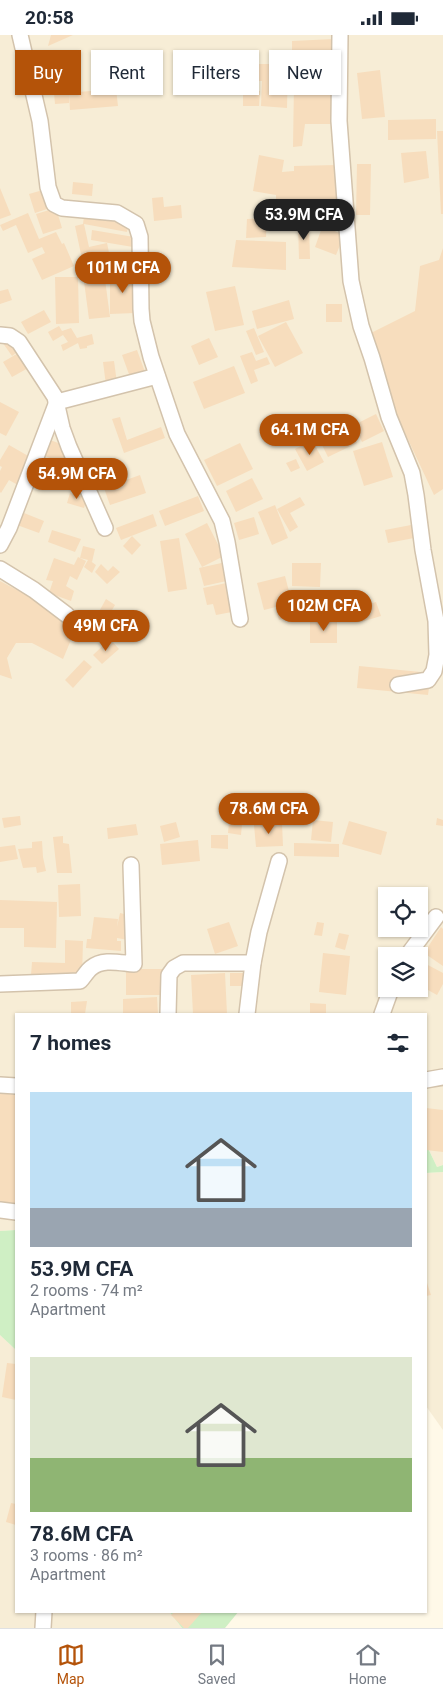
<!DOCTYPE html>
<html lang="en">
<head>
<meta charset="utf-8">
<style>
	:root { --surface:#fff; --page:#f6f6f7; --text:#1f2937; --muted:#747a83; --line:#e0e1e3; --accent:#b45309 }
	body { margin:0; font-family:Roboto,sans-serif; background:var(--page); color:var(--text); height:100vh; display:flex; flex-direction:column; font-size:19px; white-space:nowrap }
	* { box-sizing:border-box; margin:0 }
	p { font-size:16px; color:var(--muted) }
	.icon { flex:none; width:28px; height:28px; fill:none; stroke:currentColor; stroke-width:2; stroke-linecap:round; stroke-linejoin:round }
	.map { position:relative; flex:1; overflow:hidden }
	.side { position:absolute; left:15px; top:978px; width:412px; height:600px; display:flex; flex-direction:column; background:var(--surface); border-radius:0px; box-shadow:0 1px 4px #0004 }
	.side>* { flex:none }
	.top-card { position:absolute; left:15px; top:15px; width:414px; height:45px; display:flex; gap:10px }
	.fabs { position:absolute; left:378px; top:852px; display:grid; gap:10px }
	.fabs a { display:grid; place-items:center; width:50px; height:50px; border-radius:0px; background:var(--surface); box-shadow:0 1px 4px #0004; font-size:25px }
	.price { position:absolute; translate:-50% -42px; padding:0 11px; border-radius:18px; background:var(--accent); color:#fff; font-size:16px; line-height:32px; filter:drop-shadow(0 1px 2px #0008) }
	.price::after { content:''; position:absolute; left:50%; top:30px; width:15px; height:11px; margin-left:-8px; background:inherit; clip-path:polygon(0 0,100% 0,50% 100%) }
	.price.current { background:#222; color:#fff }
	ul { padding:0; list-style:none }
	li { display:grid; align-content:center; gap:10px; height:265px; padding:0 15px }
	li span { display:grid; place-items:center; height:155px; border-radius:0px; color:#555 }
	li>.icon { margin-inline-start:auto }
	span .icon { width:90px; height:90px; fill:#fffc; stroke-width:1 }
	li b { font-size:21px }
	h2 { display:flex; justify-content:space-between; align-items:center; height:60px; padding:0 15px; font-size:21px }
	.chip { padding:0 18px; border-radius:0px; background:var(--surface); box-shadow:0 1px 4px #0004; font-size:18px; line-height:45px }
	.chip.current { background:var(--accent); color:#fff }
	.status { display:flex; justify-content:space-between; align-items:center; height:35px; padding:0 25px; background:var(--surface); direction:ltr }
	.status svg { height:14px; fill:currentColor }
	.tab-bar { display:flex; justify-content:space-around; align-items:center; height:70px; border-top:1px solid var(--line); background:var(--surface); font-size:14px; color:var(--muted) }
	.tab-bar a { display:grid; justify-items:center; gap:2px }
	.tab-bar .current { color:var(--accent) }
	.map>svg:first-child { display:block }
</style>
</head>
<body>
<div class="status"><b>20:58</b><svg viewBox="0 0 49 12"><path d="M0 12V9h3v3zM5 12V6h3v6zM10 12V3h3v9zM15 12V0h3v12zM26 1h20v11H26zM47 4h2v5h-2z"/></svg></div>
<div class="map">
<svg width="443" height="1593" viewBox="0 0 443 1593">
	<rect width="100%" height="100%" fill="#fff9e8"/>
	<!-- residential -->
	<g fill="#f7edd6" fill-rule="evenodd">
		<path d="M0 0H443V1130L437 1132 426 1109V979H16V1195L0 1196ZM386 861H419V894H386ZM386 921H419V954H386Z"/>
		<polygon points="443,1137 443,1395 426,1371 426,1138"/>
		<polygon points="0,1300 16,1315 16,1576 169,1576 182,1593 0,1593"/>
	</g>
	<!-- green -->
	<g fill="#cfefc4">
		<polygon points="426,1109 437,1132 443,1130 443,1137 426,1138"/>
		<polygon points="16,1195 16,1315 0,1300 0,1196"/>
		<polygon points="169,1576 239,1576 225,1593 182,1593"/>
	</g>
	<!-- building -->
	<g fill="#f7ddbd">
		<polygon points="51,0 73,0 48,11"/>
		<polygon points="334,4 335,24 292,25 292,6"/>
		<polygon points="334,26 335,44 293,46 293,27"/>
		<polygon points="258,29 288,29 287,73 261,71 262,46 258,46"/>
		<polygon points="380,35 385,82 362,84 357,38"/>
		<polygon points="76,45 78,57 116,54 118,71 70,75 69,58 69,68 55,69 53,47"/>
		<polygon points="332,47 333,89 305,89 302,111 293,112 294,48"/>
		<polygon points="243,55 260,56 259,71 243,71"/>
		<polygon points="436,84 436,104 388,105 388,85"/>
		<polygon points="437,96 443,96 443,179 441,179"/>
		<polygon points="426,116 429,143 404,148 401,118"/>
		<polygon points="259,120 284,125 282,137 294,136 294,131 336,130 339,172 294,174 294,167 276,167 276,160 253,156"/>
		<polygon points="357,129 371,129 370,180 356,180"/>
		<polygon points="73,147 93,149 92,161 72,159"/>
		<polygon points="0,153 11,180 0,184"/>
		<polygon points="50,153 56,171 35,178 29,159"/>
		<polygon points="163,162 164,172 181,170 182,183 154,186 152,163"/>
		<polygon points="56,173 62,193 43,199 36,179"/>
		<polygon points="85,173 130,182 127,197 84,189 89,212 107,208 112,232 85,238 75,191 83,189"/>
		<polygon points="28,178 39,204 56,197 62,209 64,208 74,231 42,245 32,224 45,218 42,212 28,218 16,190 3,196 0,190"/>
		<polygon points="267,183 266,202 246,203 247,184"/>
		<polygon points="324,187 332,190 330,194 344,200 336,220 315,212"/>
		<polygon points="309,188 310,224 299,224 298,189"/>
		<polygon points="92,195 140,203 139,213 91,205"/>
		<polygon points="236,205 286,207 286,235 232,232"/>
		<polygon points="443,213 443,454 434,460 391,368 371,298 415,276 420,231 439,225"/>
		<polygon points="118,235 134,235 135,278 110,279 110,249 118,249"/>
		<polygon points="104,237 110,282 89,284 83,239"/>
		<polygon points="55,242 78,242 79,288 56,289"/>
		<polygon points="235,251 244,290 215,296 206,257"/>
		<polygon points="8,254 12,265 0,269 0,256"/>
		<polygon points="289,265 294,284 257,294 252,276"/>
		<rect x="326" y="269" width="16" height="18"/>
		<polygon points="44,275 51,287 28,299 21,287"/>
		<polygon points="286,287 303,318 275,332 258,301"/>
		<polygon points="59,291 62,296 71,293 77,303 92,299 94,309 87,311 87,313 80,314 78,308 63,316 61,310 68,307 63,300 53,306 48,297"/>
		<polygon points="254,293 264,317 256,320 246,296"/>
		<polygon points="8,299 19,316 12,321 0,304"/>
		<polygon points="209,303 218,322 199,330 191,311"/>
		<polygon points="137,315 145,337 130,342 122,320"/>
		<polygon points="20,317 30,332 12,342 3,327"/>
		<polygon points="252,317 256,326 267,322 270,329 254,335 258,346 251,349 240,321"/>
		<polygon points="114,326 117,348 106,350 103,327"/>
		<polygon points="234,331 245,358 204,374 193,347"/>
		<polygon points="0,367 19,377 6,401 0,398"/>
		<polygon points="376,379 384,396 362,407 354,390"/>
		<polygon points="120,382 127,405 161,392 165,403 124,418 112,384"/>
		<polygon points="349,390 357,408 328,422 319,404"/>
		<polygon points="50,405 72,413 66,429 45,421"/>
		<polygon points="312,405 324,427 307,436 295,414"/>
		<polygon points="382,407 393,442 364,451 353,416"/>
		<polygon points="240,408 253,434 217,451 204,425"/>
		<polygon points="9,410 30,422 24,433 32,437 23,453 9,445 1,458 0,457 0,436 2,432 0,431 0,425"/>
		<polygon points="296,424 300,433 291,437 286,428"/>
		<polygon points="140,440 146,458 110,470 104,453"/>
		<polygon points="252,443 263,464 236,477 226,456"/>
		<polygon points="70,458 87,463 84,473 67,468"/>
		<polygon points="198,461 204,476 165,491 159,476"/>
		<polygon points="300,462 305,470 290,478 298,492 290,497 277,474"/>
		<polygon points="275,470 288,503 272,510 258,477"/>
		<polygon points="24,478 44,486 39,498 17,490"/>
		<polygon points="153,479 157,491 121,505 116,493"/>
		<polygon points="254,482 259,499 239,505 234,488"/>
		<polygon points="207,488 224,521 202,532 185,499"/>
		<polygon points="411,490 414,503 388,508 385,495"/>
		<polygon points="52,495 81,504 75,517 48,507"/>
		<polygon points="132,501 141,510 132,520 123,511"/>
		<polygon points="179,503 187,554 168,557 160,506"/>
		<polygon points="83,511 95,514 92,527 89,525 96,530 92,538 84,532 88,525 80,523"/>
		<polygon points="78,522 86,526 77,545 70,541 66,551 74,556 71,566 49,558 53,546 46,545 54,523 74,530"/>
		<polygon points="226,527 231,545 204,551 199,533"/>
		<polygon points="292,528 321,528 320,552 292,551"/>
		<polygon points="101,529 108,536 113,531 120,537 107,549 95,537"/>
		<polygon points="285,541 292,568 264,575 257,548"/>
		<polygon points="0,546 32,563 76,593 63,624 32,608 16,608 7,623 12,644 0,640"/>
		<polygon points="231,547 237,576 216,580 213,569 207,570 203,553"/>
		<polygon points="106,564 115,570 105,587 96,582"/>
		<polygon points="376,567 381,581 361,587 357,573"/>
		<polygon points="297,570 300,579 279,585 276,576"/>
		<rect x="310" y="586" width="27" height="22"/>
		<polygon points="110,604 119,614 102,629 93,620"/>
		<polygon points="84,625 92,632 73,653 65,645"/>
		<polygon points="359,631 431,638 428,660 357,653"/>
		<polygon points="20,781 21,790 4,793 2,783"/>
		<polygon points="437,783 443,785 443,791 436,790"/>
		<polygon points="313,785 333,787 331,807 311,805"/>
		<polygon points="349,786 387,797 381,820 342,809"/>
		<polygon points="176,787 180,802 164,807 160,791"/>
		<polygon points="229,787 242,789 241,800 228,798"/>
		<polygon points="282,788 283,811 256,812 254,790"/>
		<polygon points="136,789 138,800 108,804 107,793"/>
		<polygon points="211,800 228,800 228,814 211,813"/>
		<polygon points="63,801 63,808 69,809 72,838 57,838 53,802"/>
		<polygon points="198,805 200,826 162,830 160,809"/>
		<polygon points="42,806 43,822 46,836 37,838 36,832 23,833 18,814 32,813 32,807"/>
		<polygon points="294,808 339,809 339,822 294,821"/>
		<polygon points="15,810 18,824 0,827 0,812"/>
		<polygon points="80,849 81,881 59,882 58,850"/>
		<polygon points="0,865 57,867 56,913 24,912 24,893 0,893"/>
		<polygon points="120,878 132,881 128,905 117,903 117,906 121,906 121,916 86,913 87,904 91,904 94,882 118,884 117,892"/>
		<polygon points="229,887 238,911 215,919 207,894"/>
		<polygon points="317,887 324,888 322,901 314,900"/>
		<polygon points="441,892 443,894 443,931 424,918"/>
		<polygon points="339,898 349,900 345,915 335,912"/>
		<polygon points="65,905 83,906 82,942 31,940 32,927 65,928"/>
		<polygon points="323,918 350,921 346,960 319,957"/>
		<polygon points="426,929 443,938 443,949 437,960 419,950 419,941"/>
		<rect x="126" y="934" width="37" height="26"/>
		<polygon points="225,938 227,979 193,979 191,940"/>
		<rect x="230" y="938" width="16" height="13"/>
		<polygon points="157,962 158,979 123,979 123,964"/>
		<polygon points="87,966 85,979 71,979 71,967"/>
		<polygon points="310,968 326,969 326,979 310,979"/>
		<polygon points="0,1058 16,1060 16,1172 0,1170"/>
		<polygon points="426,1073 443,1075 443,1117 426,1115"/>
		<polygon points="426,1245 431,1260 426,1261"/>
		<polygon points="7,1328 16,1329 16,1365 2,1362"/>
		<polygon points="11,1468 16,1469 16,1490 6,1487"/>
		<polygon points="175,1576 203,1576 188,1593 184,1593 171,1580"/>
	</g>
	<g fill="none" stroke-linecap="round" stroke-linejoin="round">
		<!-- minor casing -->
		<g stroke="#d3c3ac" stroke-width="18">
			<g id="minor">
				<polyline points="20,0 40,86 48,152 54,169 62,173 117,178 136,189 140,202 141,274 142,286 151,322 177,399 222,486 227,507 240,584"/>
				<polyline points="340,0 339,86 351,246 361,291 372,323 389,382 412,438 416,460 423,515 436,586 437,620 434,636 428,645 398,650"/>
				<polyline points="0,300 10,301 19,307 55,362 62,393 69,412 105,493"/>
				<polyline points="0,510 9,493 57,367 157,341"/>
				<polyline points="0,534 34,555 67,580"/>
				<polyline points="407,921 436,882"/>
				<path d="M0 949 80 946C84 942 87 936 91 933 103 923 120 928 134 929L131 830"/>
				<polyline points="168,979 169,940 174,933 183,928 253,928"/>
				<polyline points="247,979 253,928 259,897 279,826"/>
				<polyline points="382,979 391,954"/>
				<polyline points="426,1045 443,1042"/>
				<polyline points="0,1050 16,1051"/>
				<polyline points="0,1175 16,1177"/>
				<polyline points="43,1593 44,1576"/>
			</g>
		</g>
		<!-- minor -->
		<use href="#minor" stroke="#fff" stroke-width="15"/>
	</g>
</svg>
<div class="fabs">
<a><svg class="icon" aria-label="locate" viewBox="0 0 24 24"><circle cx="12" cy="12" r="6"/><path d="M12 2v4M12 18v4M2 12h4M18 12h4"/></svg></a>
<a><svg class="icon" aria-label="layers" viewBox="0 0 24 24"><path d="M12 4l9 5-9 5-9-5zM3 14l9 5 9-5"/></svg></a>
</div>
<b class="price current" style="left:304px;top:206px">53.9M CFA</b>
<b class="price" style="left:123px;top:259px">101M CFA</b>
<b class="price" style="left:310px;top:421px">64.1M CFA</b>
<b class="price" style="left:77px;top:465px">54.9M CFA</b>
<b class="price" style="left:324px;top:597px">102M CFA</b>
<b class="price" style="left:106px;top:617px">49M CFA</b>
<b class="price" style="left:269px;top:800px">78.6M CFA</b>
<div class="top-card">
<a class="chip current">Buy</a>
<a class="chip">Rent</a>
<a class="chip">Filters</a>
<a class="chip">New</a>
</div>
<section class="side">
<h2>7 homes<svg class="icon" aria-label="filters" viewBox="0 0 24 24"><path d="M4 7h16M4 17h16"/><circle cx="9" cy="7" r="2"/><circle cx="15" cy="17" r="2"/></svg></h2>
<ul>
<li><span style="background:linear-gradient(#bfe0f5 75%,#9aa5b1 0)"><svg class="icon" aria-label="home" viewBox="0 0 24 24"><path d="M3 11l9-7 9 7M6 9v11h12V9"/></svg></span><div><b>53.9M CFA</b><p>2 rooms · 74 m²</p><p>Apartment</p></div></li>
<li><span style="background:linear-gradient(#dfe7d0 65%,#8fb573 0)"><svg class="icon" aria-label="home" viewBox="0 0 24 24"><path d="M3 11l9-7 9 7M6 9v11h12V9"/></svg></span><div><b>78.6M CFA</b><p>3 rooms · 86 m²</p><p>Apartment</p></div></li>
</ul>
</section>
</div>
<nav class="tab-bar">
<a class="current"><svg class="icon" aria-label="map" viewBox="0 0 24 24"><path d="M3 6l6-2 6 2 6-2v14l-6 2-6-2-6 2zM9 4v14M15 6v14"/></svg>Map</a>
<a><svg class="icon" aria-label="saved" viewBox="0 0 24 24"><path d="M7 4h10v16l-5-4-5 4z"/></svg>Saved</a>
<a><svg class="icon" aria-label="home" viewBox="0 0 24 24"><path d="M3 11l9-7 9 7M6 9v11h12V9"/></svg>Home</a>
</nav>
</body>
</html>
